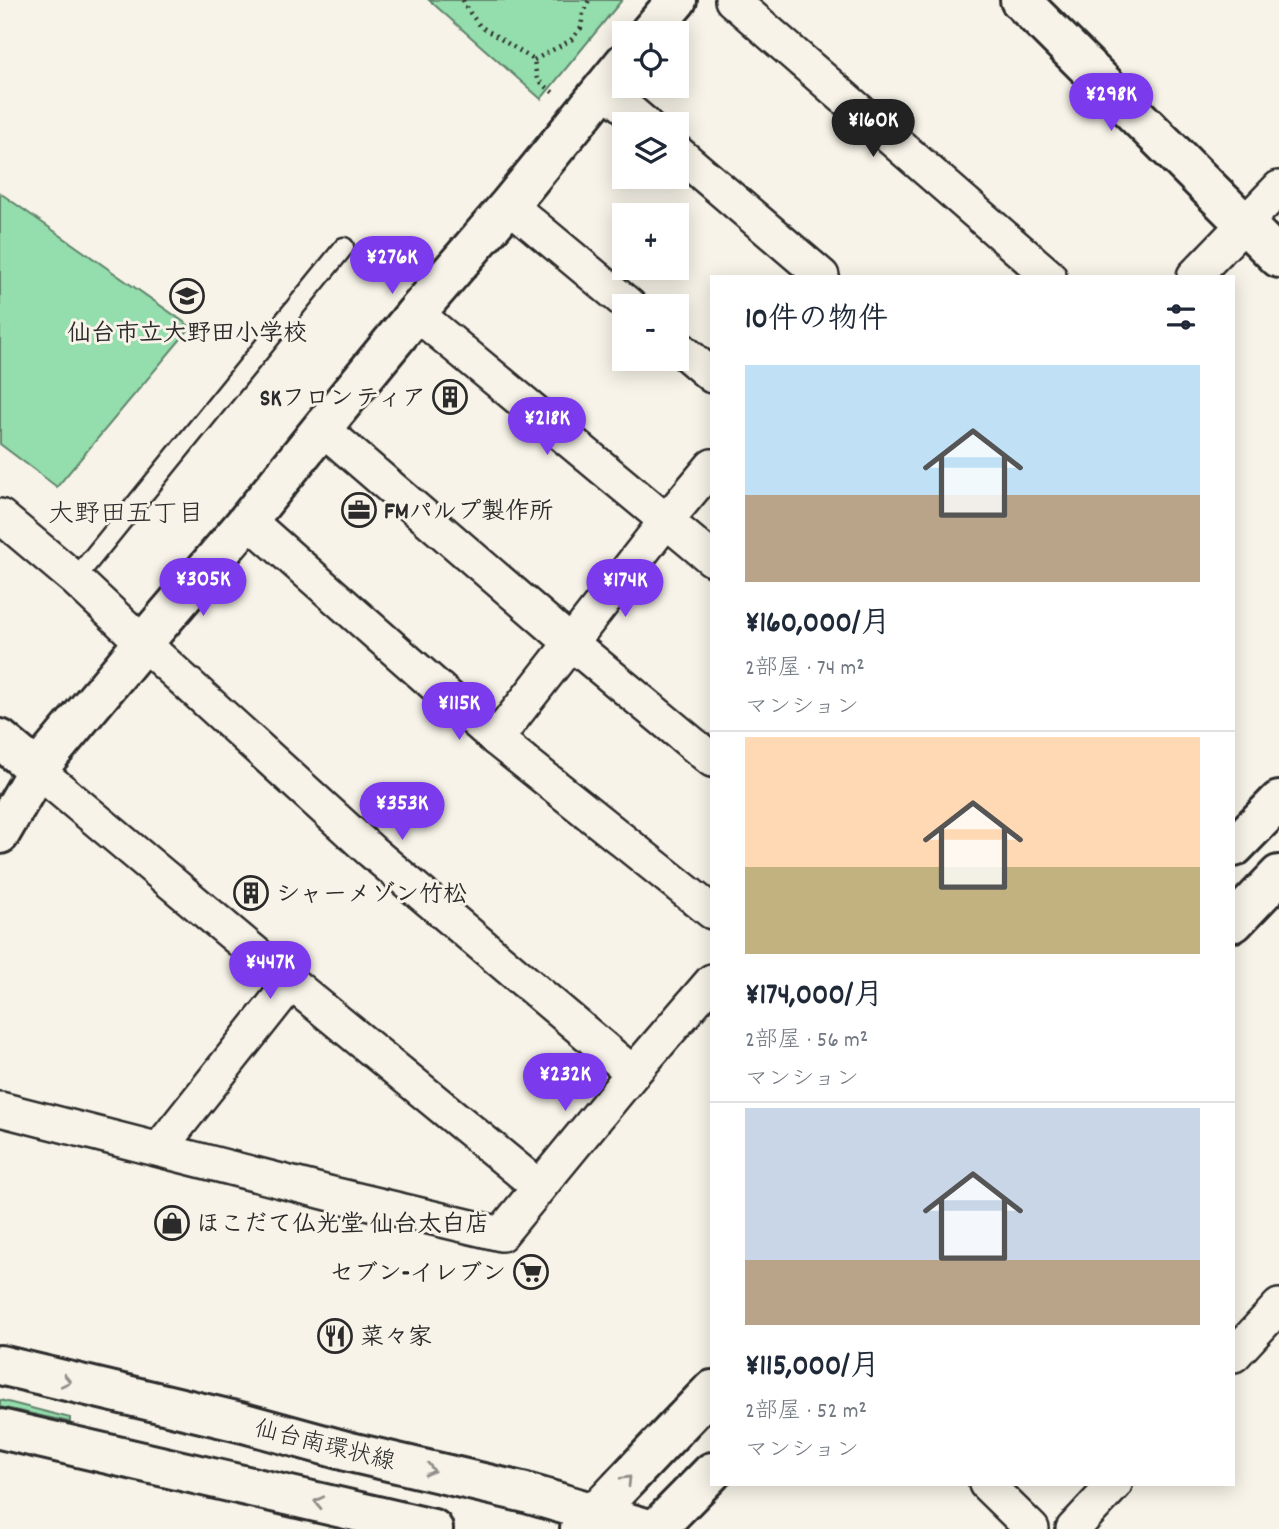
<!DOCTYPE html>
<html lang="ja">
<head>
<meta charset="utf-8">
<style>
	:root { --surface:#fff; --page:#f6f6f7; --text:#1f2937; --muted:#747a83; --line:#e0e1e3; --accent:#7c3aed }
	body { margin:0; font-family:Dekko,"Klee One",sans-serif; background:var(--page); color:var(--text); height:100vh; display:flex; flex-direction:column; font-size:26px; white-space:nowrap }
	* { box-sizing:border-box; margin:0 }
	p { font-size:23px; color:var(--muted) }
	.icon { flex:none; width:38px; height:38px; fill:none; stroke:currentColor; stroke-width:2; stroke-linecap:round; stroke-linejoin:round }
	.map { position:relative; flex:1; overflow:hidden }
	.panel { position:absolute; left:710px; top:275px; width:525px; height:1211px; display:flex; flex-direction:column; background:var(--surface); border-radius:0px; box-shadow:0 4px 18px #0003 }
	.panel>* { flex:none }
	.fabs { position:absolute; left:612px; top:21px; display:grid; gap:14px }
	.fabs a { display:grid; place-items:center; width:77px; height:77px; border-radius:0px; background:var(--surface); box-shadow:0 4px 18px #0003; font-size:35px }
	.price { position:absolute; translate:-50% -60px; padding:0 16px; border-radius:24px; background:var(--accent); color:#fff; font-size:23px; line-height:46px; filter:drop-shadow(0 2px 4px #0008) }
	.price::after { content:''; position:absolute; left:50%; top:42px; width:21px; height:16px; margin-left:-10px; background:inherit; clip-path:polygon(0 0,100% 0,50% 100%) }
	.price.selected { background:#222; color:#fff }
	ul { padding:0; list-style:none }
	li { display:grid; align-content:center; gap:14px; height:371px; padding:0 35px }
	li+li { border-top:2px solid var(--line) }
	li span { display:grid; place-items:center; height:217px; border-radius:0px; color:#555 }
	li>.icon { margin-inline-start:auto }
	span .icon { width:126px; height:126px; fill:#fffc; stroke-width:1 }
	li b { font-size:30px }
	h2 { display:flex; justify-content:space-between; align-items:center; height:84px; padding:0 35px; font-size:30px }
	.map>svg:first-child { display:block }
</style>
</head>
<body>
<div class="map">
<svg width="1279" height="1529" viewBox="0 0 1279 1529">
	<rect width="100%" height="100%" fill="#f7f3e8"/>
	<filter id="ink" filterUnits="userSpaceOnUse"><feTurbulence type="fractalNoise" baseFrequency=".0143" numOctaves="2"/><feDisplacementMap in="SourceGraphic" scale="14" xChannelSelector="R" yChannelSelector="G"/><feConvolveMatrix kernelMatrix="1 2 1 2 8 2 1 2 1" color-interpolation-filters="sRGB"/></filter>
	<g filter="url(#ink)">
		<!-- green -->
		<g fill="#94ddac" stroke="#60846c" stroke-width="2">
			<polygon points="429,0 622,0 541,99"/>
			<polygon points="0,193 191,327 57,487 0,444"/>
			<polygon points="0,1400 70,1418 70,1422 0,1407"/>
		</g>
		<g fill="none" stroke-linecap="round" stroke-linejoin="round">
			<!-- service casing -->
			<g stroke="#2b2b2b" stroke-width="23">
				<polyline id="service" points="75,579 344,247"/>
			</g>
			<!-- minor casing -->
			<g stroke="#2b2b2b" stroke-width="38">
				<g id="minor">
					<polyline points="732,0 1049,276"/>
					<polyline points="603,88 645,124"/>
					<polyline points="677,152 822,276"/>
					<polyline points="509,205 630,306"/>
					<polyline points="1194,276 1279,188"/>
					<polyline points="416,313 712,559"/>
					<polyline points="677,346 712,376"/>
					<polyline points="322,428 571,643 712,760"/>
					<polyline points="0,516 75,579 143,643 371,851 633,1073"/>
					<polyline points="248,520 496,739 712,912"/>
					<polyline points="496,739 666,521 712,466"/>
					<polyline points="37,770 291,983 539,1187"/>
					<polyline points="0,1109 332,1194 501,1234 633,1073 712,981"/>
					<polyline points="160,1148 291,983"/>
					<polyline points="1234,1355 1279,1306"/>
					<polyline points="986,1484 1032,1529"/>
					<polyline points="1073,1529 1115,1484"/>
				</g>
			</g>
			<!-- tertiary casing -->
			<g stroke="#2b2b2b" stroke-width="44">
				<g id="tertiary">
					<polyline points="1020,0 1279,258"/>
					<polyline points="649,33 677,0"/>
					<polyline points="0,739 37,770"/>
					<polyline points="0,834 37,770 143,643 248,520 322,428 416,313 509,205 625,62"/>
				</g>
			</g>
			<!-- secondary casing -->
			<g stroke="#2b2b2b" stroke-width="44">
				<g id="secondary">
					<polyline points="1234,847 1279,801"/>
					<polyline points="1234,922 1279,875"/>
					<polyline points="580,1529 712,1390"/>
					<polyline points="656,1529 712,1472"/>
				</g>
			</g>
			<!-- primary casing -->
			<g stroke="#2b2b2b" stroke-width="44">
				<g id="primary">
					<polyline points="0,1365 244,1423 350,1452 526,1493 649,1529"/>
					<polyline points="0,1429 433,1529"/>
				</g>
			</g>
			<!-- path -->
			<g stroke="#2b2b2b" stroke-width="4.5" stroke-dasharray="2 5" stroke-linecap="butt">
				<polyline points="463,0 467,9 480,26 534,60 537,79 556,95"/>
				<polyline points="534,60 571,40 581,28 583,13 589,0"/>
			</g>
			<!-- service -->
			<use href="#service" stroke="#f7f3e8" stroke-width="18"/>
			<!-- minor -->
			<use href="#minor" stroke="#f7f3e8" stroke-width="33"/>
			<!-- tertiary -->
			<use href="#tertiary" stroke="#f7f3e8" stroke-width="38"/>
			<!-- secondary -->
			<use href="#secondary" stroke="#f7f3e8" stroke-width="38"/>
			<!-- primary -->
			<use href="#primary" stroke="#f7f3e8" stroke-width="38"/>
		</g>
		<!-- one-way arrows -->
		<defs><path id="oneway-chevron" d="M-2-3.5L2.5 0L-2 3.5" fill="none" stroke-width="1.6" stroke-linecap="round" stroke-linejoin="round" transform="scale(1.75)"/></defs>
		<g stroke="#918f8a">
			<use href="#oneway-chevron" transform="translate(66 1381) rotate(13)"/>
			<use href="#oneway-chevron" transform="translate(430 1470) rotate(14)"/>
			<use href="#oneway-chevron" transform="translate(627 1480) rotate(-46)"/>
			<use href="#oneway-chevron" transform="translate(319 1502) rotate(-167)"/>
		</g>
	</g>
	<!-- icons -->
	<defs>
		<g id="school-ring" transform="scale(1.75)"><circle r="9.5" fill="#f7f3e8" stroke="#2b2b2b" stroke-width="1.5"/><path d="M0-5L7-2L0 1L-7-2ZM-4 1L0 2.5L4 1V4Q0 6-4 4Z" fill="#2b2b2b"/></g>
		<g id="building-ring" transform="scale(1.75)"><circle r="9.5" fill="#f7f3e8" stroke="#2b2b2b" stroke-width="1.5"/><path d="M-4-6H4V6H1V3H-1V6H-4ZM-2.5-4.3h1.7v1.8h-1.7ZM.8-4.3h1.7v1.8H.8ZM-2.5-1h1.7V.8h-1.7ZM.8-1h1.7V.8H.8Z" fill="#2b2b2b"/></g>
		<g id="office-ring" transform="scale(1.75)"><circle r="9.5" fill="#f7f3e8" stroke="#2b2b2b" stroke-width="1.5"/><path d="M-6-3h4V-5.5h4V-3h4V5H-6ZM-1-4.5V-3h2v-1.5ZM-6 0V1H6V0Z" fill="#2b2b2b"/></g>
		<g id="shop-ring" transform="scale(1.75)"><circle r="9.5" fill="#f7f3e8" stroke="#2b2b2b" stroke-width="1.5"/><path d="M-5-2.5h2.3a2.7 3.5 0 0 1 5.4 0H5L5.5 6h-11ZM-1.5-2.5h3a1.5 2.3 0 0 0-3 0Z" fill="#2b2b2b"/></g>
		<g id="supermarket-ring" transform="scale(1.75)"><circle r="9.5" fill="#f7f3e8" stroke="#2b2b2b" stroke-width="1.5"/><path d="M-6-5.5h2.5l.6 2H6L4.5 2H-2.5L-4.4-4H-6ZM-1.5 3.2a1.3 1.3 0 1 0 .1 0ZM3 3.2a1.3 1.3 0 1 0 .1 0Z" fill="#2b2b2b"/></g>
		<g id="restaurant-ring" transform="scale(1.75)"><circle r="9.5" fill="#f7f3e8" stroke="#2b2b2b" stroke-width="1.5"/><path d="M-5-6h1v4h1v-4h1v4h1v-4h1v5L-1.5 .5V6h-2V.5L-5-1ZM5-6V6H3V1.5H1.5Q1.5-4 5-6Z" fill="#2b2b2b"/></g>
	</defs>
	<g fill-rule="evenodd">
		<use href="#school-ring" x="187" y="296"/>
		<use href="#building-ring" x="450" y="397"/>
		<use href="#office-ring" x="359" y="510"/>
		<use href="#building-ring" x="251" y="893"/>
		<use href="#shop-ring" x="172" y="1223"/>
		<use href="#supermarket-ring" x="531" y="1272"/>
		<use href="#restaurant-ring" x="335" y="1336"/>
	</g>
	<g text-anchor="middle" stroke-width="6" stroke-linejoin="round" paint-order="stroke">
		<!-- poi labels -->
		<g font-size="24" font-weight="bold" fill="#2b2b2b" stroke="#f7f3e8" text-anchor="start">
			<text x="187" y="340" text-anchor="middle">仙台市立大野田小学校</text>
			<text x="426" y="405" text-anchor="end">SKフロンティア</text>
			<text x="384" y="518">FMパルプ製作所</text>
			<text x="276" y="901">シャーメゾン竹松</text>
			<text x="196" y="1231">ほこだて仏光堂 仙台太白店</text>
			<text x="506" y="1280" text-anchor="end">セブン-イレブン</text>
			<text x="360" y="1344">菜々家</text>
		</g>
		<!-- street labels -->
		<g font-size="24" fill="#2b2b2b" stroke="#f7f3e8">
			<text transform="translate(325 1444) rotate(14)" y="8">仙台南環状線</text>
		</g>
		<!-- neighbourhood labels -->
		<g font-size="26" fill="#2b2b2b" stroke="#f7f3e8">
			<text x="126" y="521">大野田五丁目</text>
		</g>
	</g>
</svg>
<div class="fabs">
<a><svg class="icon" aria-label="locate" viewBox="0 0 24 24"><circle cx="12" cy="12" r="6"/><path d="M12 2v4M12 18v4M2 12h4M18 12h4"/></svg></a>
<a><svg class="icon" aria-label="layers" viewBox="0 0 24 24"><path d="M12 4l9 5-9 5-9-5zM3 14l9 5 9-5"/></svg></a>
<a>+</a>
<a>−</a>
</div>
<b class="price" style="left:1111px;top:133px">¥298K</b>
<b class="price selected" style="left:873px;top:159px">¥160K</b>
<b class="price" style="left:392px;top:296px">¥276K</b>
<b class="price" style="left:547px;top:457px">¥218K</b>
<b class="price" style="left:203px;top:618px">¥305K</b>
<b class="price" style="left:625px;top:619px">¥174K</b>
<b class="price" style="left:459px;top:742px">¥115K</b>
<b class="price" style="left:402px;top:842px">¥353K</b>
<b class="price" style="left:270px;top:1001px">¥447K</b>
<b class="price" style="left:565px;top:1113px">¥232K</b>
<section class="panel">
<h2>10件の物件<svg class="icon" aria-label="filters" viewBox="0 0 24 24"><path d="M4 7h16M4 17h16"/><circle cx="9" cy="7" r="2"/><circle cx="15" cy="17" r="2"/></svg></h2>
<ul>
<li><span style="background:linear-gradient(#bfe0f5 60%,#b9a48a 0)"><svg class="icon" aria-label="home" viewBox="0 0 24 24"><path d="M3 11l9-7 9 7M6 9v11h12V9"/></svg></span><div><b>¥160,000/月</b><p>2部屋 · 74 m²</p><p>マンション</p></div></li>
<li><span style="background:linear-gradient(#ffd9b3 60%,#c2b280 0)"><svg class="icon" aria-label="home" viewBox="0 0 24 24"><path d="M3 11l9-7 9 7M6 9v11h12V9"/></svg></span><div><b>¥174,000/月</b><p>2部屋 · 56 m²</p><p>マンション</p></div></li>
<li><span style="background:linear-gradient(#c9d6e8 70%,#b9a48a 0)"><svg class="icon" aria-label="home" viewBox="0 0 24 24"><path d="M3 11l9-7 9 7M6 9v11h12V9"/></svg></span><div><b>¥115,000/月</b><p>2部屋 · 52 m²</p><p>マンション</p></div></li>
</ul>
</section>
</div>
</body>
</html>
